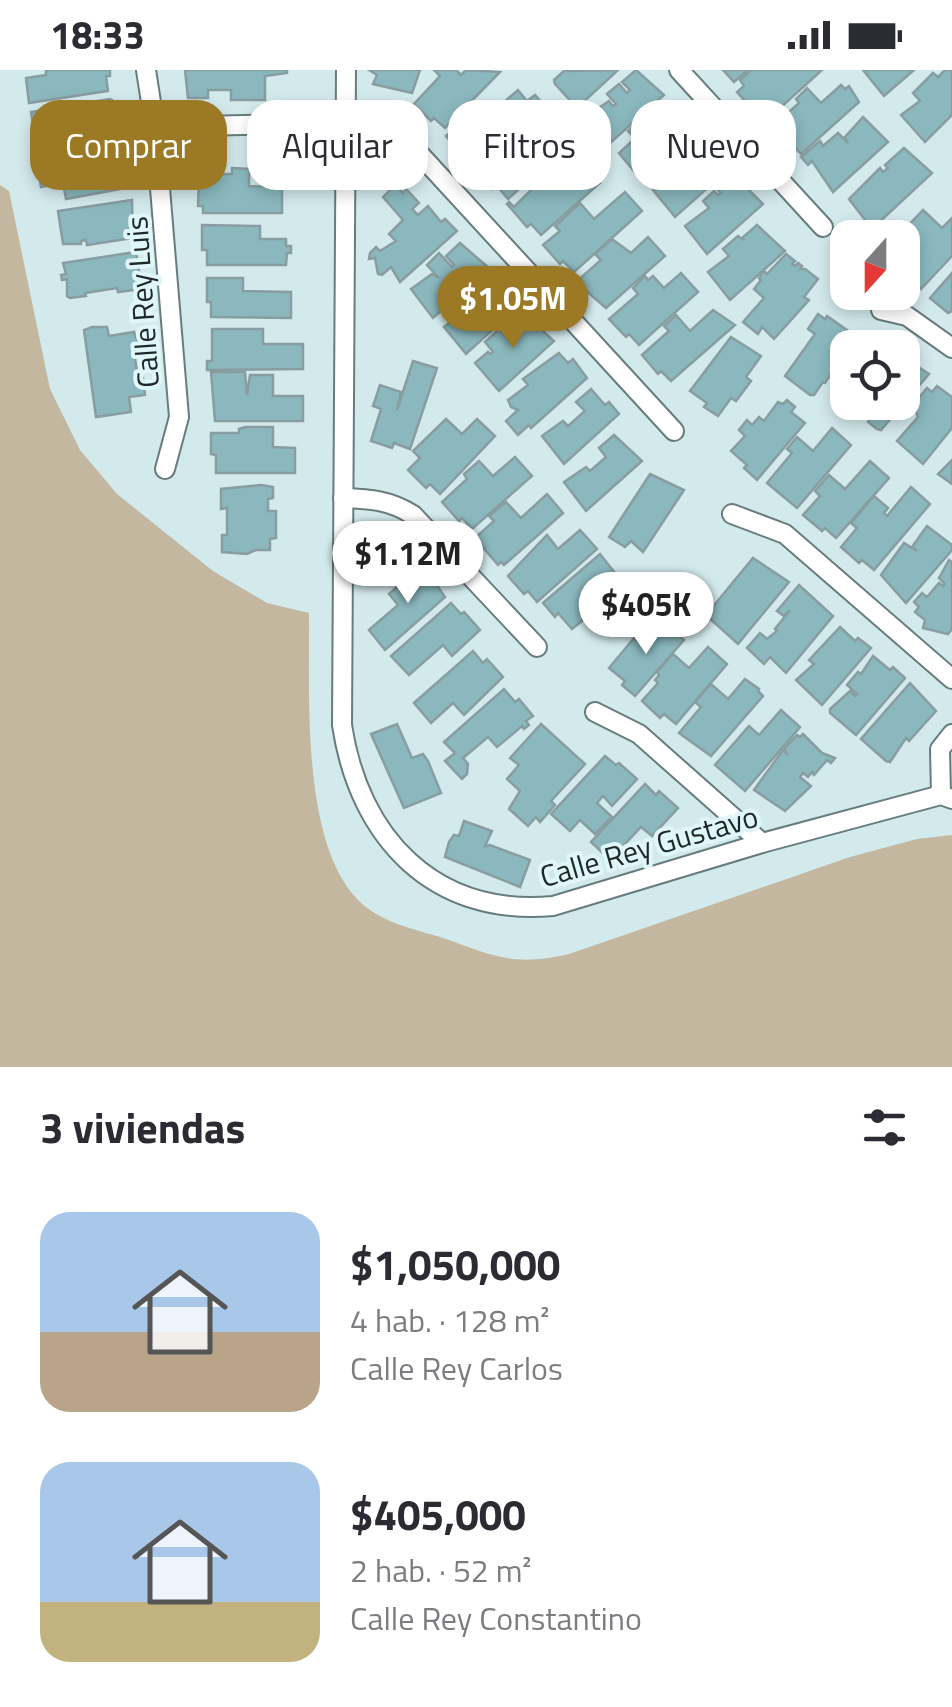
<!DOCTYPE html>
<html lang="es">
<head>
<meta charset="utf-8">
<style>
	:root { --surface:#fff; --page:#f7f7f7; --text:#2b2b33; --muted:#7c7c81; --accent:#9c7924 }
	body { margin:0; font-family:"Titillium Web",sans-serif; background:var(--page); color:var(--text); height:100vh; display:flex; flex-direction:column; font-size:38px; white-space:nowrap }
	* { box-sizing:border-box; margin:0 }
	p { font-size:32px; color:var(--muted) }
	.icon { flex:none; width:55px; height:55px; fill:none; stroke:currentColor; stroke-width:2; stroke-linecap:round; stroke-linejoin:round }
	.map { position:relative; height:997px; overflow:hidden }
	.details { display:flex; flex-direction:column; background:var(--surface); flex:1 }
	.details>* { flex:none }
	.banner { position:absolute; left:30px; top:30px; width:892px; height:90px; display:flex; gap:20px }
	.needle { width:65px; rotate:201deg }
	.fabs { position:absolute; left:830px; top:150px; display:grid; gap:20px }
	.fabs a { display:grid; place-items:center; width:90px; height:90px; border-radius:20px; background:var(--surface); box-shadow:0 5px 15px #0003; font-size:50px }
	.price { position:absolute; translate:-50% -85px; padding:0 22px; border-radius:35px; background:#fff; color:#222; font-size:32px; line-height:65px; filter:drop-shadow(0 2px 5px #0008) }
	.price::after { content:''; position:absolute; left:50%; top:60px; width:30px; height:22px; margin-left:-15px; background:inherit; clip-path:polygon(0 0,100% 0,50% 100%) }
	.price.current { background:var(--accent); color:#fff }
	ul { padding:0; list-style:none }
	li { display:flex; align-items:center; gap:30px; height:250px; padding:0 40px }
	li span { display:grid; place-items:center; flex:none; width:280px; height:200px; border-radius:30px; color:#555 }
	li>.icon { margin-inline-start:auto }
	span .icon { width:120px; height:120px; fill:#fffc; stroke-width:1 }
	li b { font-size:42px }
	h2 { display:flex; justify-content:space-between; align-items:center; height:120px; padding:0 40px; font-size:42px }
	.chip { padding:0 35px; border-radius:30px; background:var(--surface); box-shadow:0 5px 15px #0003; font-size:35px; line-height:90px }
	.chip.current { background:var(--accent); color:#fff }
	.status { display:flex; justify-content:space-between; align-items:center; height:70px; padding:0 50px; background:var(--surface); direction:ltr }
	.status svg { height:28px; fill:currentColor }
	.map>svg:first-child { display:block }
</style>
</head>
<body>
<div class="status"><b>18:33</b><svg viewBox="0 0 49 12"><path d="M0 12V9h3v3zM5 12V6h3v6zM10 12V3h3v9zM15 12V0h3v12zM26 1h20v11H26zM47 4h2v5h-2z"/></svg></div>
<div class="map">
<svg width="952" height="997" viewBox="0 0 952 997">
	<rect width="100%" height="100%" fill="#d3eaed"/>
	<!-- green -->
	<path fill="#c3b79f" d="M0 115 9 121 50 319 80 380 117 424 213 501 267 533 309 543C310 622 300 772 359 831 381 853 415 859 443 868 494 886 514 897 569 884L850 787 917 769 952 765V997H0Z"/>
	<!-- building -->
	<g fill="#8ab8be" stroke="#889da0" stroke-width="2.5">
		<polygon points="46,0 110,0 110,6 106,6 108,21 29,33 26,8 46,5"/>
		<polygon points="185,0 287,0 287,3 265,6 265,30 231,30 231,20 208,20 208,28 188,28"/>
		<polygon points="369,0 420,0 412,23 373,14 377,5"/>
		<polygon points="434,0 456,0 461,5 466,0 500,2 445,58 434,48 431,51 414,34 440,6"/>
		<polygon points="565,0 568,1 618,0 577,38 555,14 554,10"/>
		<polygon points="636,0 664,25 609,74 587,46 609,31 613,36 616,34 607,24 619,14 627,23 630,20 622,12"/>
		<polygon points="723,0 748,0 734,12"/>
		<polygon points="751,0 822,0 768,49 758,38 754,41 737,22 744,16 740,10"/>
		<polygon points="863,0 914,0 884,26"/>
		<polygon points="945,0 952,0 952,45 925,72 901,45 920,31 913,23 933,3 938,7"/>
		<polygon points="841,15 845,19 849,16 859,32 801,84 791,73 786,77 770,59 799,33 796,29 807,18 821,33"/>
		<polygon points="518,20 527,31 535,25 542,33 475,92 465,81 462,84 446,66 471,43 480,53"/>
		<polygon points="110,29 114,31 120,67 84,73 81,58 35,67 31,42"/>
		<polygon points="655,35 662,43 669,36 698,61 642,111 619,83 631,72 633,75 637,71 628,61"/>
		<polygon points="863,47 888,72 833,122 812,91 808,95 801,87 820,71 823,76 838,63 848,73 845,67"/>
		<polygon points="550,57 567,69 563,72 567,76 508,129 497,116 493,119 478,103 502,81 497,76 515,59 530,75"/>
		<polygon points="702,73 730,98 675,147 653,120 672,105 670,102"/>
		<polygon points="904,78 932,103 872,159 849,129 880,98 883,102 888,98 885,95"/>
		<polygon points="115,80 118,95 123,94 126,118 66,129 63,113 41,117 37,92"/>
		<polygon points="583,94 600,113 541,165 531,154 527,157 507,134 509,132 514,137 554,97 565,110"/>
		<polygon points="232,98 249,99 249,116 282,117 282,143 203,143 203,136 198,136 199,104 232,104"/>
		<polygon points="729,100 763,134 707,184 685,156 709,138 703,131 714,121 718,125 721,123 713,115"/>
		<polygon points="395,115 403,123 406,119 419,133 412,139 418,145 428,136 441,152 445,149 457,161 400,212 391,197 382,205 378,204 375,188 369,189 370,183 376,177 380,181 396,171 389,164 403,150 383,127"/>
		<polygon points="625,122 642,141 574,202 563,191 560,194 543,175 560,161 555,156 580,133 594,149"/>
		<polygon points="132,130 133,168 87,175 86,170 81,171 81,174 63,174 58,141"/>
		<polygon points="923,140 942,158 952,148 952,186 921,219 910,208 907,211 902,207 902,181 912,170 903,161"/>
		<polygon points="202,155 260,156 260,169 286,169 286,176 291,176 291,183 287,183 286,195 207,195 207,180 202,180"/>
		<polygon points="757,155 785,181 730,230 708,202 729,186 723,179 738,166 744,170 742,168"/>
		<polygon points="648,167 665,186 606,238 576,212 601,190 595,184 612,169 631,183"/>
		<polygon points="460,173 489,198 433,248 411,219 432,204 439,208 427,195 439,183 452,197 454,195 446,186"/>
		<polygon points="136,182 142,219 118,222 117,218 85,223 86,226 70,228 67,226 67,209 62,210 61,205 66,204 63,193"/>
		<polygon points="786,184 795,191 792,194 795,196 798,193 802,196 800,199 805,199 818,209 804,227 809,230 774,269 762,257 758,264 743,252 764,228 754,219 761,210 759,208 764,201 767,204"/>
		<polygon points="681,203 698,222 639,275 629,264 626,267 609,249 638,224 633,218 645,206 648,210 653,206 664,218"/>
		<polygon points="952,203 952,241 948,243 930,228"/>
		<polygon points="207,208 243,208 243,221 291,222 291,248 211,247 211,232 207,232"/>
		<polygon points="493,210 507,226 510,223 521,234 466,284 444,257 462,243 458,239"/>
		<polygon points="713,240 735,255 671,311 661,301 658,304 642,285 669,261 664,256 676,245 690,261"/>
		<polygon points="818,244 825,249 827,246 847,260 844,264 850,268 858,267 865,272 860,278 848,278 825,313 823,312 814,325 810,325 785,306 815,264 808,259"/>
		<polygon points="526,246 554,271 499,321 475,293 488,282 490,284 493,282 485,272 509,250 515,257"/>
		<polygon points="92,257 107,257 109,266 134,262 141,281 134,282 138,308 143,308 145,325 129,327 131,342 96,347 84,260"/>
		<polygon points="212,259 263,259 263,274 303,274 303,299 207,300 207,291 212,291"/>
		<polygon points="731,267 761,286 746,307 751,311 736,331 731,328 718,346 704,337 707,333 690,321"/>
		<polygon points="559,283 568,293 573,289 587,308 531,358 529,355 518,365 506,351 518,340 511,337 508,330 528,315 523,309"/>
		<polygon points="902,286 929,304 881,360 877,359 868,352 871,349 856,335 858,332 902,332"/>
		<polygon points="413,291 437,298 410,379 394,373 392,378 371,371 381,339 373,336 380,315 401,322 397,340"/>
		<polygon points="211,302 245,302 247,325 250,305 273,305 273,326 303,326 303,351 215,351"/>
		<polygon points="937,316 952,327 952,358 923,394 897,371 918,347 913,335 927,318 932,322"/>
		<polygon points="591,319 605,335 609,332 619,344 564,394 542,366 563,351 568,356 585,341 576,332"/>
		<polygon points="787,330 795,337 791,342 805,353 757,410 744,398 747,395 731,381 745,366 739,360 747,350 752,355 759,347 764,351 778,332 783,334"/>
		<polygon points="446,349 462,364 477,349 495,366 440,424 430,414 426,418 408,400 420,388 413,381"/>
		<polygon points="245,357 273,357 273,377 295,378 295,403 216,403 216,385 211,384 211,363 239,363 239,359"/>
		<polygon points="832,358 851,375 797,438 767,413 792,383 787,379 797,367 813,381"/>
		<polygon points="614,365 642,391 586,441 564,412 586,397 590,401 606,387 599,378"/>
		<polygon points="515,387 532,406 472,459 462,448 459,451 442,432 467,409 464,404 479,391 493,406"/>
		<polygon points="952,390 952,414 938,404"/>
		<polygon points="870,391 889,408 836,468 825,458 822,461 803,445 820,426 815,421 829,405 845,419"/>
		<polygon points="650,404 684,420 643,482 631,471 625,477 609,467"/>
		<polygon points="261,415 273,417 273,428 268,429 268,441 276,441 276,468 270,469 270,480 256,480 247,484 222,482 222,465 227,465 227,438 221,439 221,419"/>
		<polygon points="911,417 930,434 874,500 862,490 859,493 841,477 857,458 851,453 874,426 888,438 884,443 887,446"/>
		<polygon points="547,424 563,443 504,495 501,492 498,495 475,468 494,451 489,446 506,432 521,448"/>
		<polygon points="927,456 952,475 952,480 906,533 881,505 904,473 917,481 912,477"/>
		<polygon points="580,460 597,479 537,532 528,521 524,524 508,506 547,465 558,479"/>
		<polygon points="600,484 622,512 600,528 595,523 580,537 588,546 572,559 558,543 555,547 543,533"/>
		<polygon points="753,488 789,512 738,574 706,545"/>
		<polygon points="949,490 952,492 952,559 948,564 923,558 925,550 915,542 919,537 914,532 922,523 927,527 939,513 943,516 945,514 939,508"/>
		<polygon points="422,494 445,527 385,580 369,560 398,535 389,524 409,507 405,503"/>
		<polygon points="799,515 833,546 786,603 770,587 764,594 747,578 760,563 767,569 777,561 775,559 790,540 784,546 777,541"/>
		<polygon points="451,533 461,544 464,542 480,560 452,586 443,575 409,605 391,586"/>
		<polygon points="655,548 684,570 635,626 622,615 625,611 609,598 634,568 643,576 646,574 641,570"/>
		<polygon points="840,557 855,571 858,568 871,578 822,635 796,610 814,594 809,590"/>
		<polygon points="708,577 727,594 676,654 664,644 660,648 642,631 658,613 655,610 659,605 657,602 673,584 689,598"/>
		<polygon points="473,581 483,593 487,589 503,607 464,645 453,633 431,653 414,633"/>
		<polygon points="873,586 890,600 893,597 905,608 856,665 830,643 830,639 850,621 855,626 857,624 847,615 858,602 861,604"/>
		<polygon points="745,609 759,619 758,621 763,626 711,686 679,663 701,637 695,632 711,614 728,629"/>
		<polygon points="910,613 936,641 909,671 906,668 890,692 886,691 861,669"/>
		<polygon points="504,619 515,632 519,629 533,646 526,651 529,655 524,659 522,656 497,677 488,667 463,688 468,694 467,704 462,709 445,691 455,683 444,672"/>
		<polygon points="781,640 800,657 745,721 715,695 749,656 759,665"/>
		<polygon points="397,654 412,688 423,684 428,691 441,723 404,738 371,664"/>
		<polygon points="541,654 585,694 551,731 555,735 540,752 536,747 528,756 509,739 520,721 507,709 519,695 510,688"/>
		<polygon points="803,664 822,683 835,688 831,693 827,690 814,705 812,702 808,707 803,703 800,707 811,716 785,741 754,720 783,680 786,683 785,678 797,665 800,667"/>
		<polygon points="605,686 616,695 619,693 637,709 612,736 603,726 597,733 612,747 595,764 580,750 570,761 551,744"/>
		<polygon points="645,714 656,725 659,721 678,738 652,766 641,757 610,790 591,772"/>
		<polygon points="464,751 492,761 485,776 490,775 530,790 520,817 445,787 449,772 454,765 459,766"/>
	</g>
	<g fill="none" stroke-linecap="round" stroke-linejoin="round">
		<!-- street casing -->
		<g stroke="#677c7e" stroke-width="22">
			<g id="street">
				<polyline points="146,0 155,58 179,347 165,399"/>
				<path d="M346 0 342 655C359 768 434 847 553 836L762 773 941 725 952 729"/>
				<polyline points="679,0 823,157"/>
				<path d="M155 58C231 57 349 43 414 78L674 361"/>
				<polyline points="881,240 907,246 952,278"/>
				<path d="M343 428C370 429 390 430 413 445L537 577"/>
				<polyline points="732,444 785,464 952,609"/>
				<polyline points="595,642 639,664 762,773"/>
				<polyline points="941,725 940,679 952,664"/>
			</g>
		</g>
		<!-- street -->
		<use href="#street" stroke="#fff" stroke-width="18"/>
	</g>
	<g text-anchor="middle" stroke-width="8" stroke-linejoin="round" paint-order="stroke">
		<!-- street labels -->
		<g font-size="30" fill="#1f2728" stroke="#e0f7fa">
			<text transform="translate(143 232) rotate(-94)" y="10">Calle Rey Luis</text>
			<text transform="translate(649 777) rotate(-16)" y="10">Calle Rey Gustavo</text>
		</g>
	</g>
</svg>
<div class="fabs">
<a><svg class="needle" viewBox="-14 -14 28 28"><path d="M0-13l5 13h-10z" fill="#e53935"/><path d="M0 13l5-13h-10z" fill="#7c7c81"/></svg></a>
<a><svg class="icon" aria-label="locate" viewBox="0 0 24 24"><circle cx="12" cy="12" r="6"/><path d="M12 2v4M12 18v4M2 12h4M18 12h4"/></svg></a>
</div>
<b class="price current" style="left:513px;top:281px">$1.05M</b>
<b class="price" style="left:408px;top:536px">$1.12M</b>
<b class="price" style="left:646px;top:587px">$405K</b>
<div class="banner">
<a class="chip current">Comprar</a>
<a class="chip">Alquilar</a>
<a class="chip">Filtros</a>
<a class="chip">Nuevo</a>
</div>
</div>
<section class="details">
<h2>3 viviendas<svg class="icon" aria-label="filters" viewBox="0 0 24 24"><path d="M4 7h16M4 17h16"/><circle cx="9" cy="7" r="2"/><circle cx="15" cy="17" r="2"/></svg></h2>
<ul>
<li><span style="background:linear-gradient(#a9c7e8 60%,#b9a48a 0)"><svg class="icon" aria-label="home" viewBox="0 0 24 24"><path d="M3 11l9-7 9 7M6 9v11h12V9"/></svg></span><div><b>$1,050,000</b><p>4 hab. · 128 m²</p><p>Calle Rey Carlos</p></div></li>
<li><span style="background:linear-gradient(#a9c7e8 70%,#c2b280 0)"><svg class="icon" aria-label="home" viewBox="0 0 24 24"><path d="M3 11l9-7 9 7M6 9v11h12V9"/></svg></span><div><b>$405,000</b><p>2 hab. · 52 m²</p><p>Calle Rey Constantino</p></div></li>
</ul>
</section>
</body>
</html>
